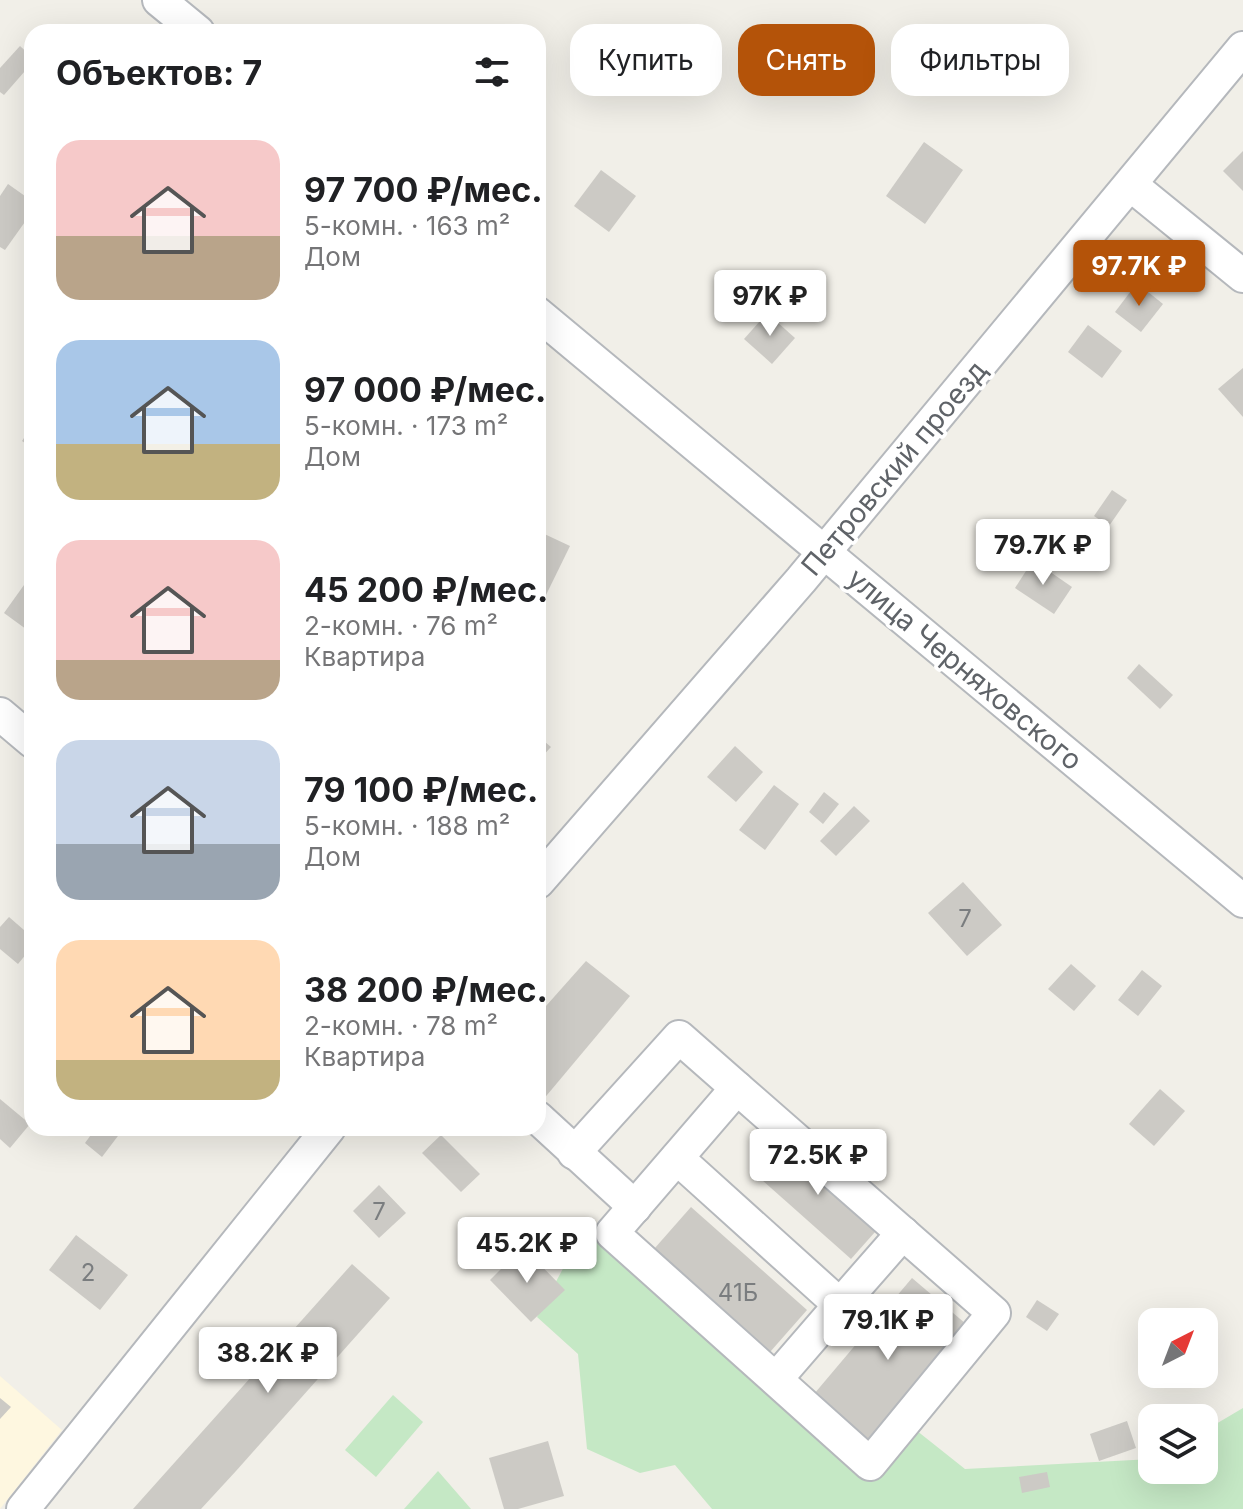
<!DOCTYPE html>
<html lang="ru">
<head>
<meta charset="utf-8">
<style>
	:root { --surface:#fff; --page:#f2f2f2; --text:#202124; --muted:#757577; --accent:#b45309 }
	body { margin:0; font-family:Inter,sans-serif; background:var(--page); color:var(--text); height:100vh; display:flex; flex-direction:column; font-size:30px; white-space:nowrap }
	* { box-sizing:border-box; margin:0 }
	p { font-size:26px; color:var(--muted) }
	.icon { flex:none; width:44px; height:44px; fill:none; stroke:currentColor; stroke-width:2; stroke-linecap:round; stroke-linejoin:round }
	.map { position:relative; flex:1; overflow:hidden }
	.details { position:absolute; left:24px; top:24px; width:522px; height:1112px; display:flex; flex-direction:column; background:var(--surface); border-radius:24px; box-shadow:0 8px 32px #0002 }
	.details>* { flex:none }
	.guide { position:absolute; left:570px; top:24px; width:552px; height:72px; display:flex; gap:16px }
	.needle { width:52px; rotate:42deg }
	.controls { position:absolute; left:1138px; top:1308px; display:grid; gap:16px }
	.controls a { display:grid; place-items:center; width:80px; height:80px; border-radius:16px; background:var(--surface); box-shadow:0 8px 32px #0002; font-size:40px }
	.price { position:absolute; translate:-50% -68px; padding:0 18px; border-radius:8px; background:#fff; color:#222; font-size:26px; line-height:52px; filter:drop-shadow(0 2px 4px #0008) }
	.price::after { content:''; position:absolute; left:50%; top:48px; width:24px; height:18px; margin-left:-12px; background:inherit; clip-path:polygon(0 0,100% 0,50% 100%) }
	.price.selected { background:var(--accent); color:#fff }
	ul { padding:0; list-style:none }
	li { display:flex; align-items:center; gap:24px; height:200px; padding:0 32px }
	li span { display:grid; place-items:center; flex:none; width:224px; height:160px; border-radius:24px; color:#555 }
	li>.icon { margin-inline-start:auto }
	span .icon { width:96px; height:96px; fill:#fffc; stroke-width:1 }
	li b { font-size:34px }
	h2 { display:flex; justify-content:space-between; align-items:center; height:96px; padding:0 32px; font-size:34px }
	.tag { padding:0 28px; border-radius:24px; background:var(--surface); box-shadow:0 8px 32px #0002; font-size:28px; line-height:72px }
	.tag.selected { background:var(--accent); color:#fff }
	.map>svg:first-child { display:block }
</style>
</head>
<body>
<div class="map">
<svg width="1243" height="1509" viewBox="0 0 1243 1509">
	<rect width="100%" height="100%" fill="#f1efe8"/>
	<!-- commercial -->
	<polygon fill="#fef7e0" points="0,1376 62,1430 0,1509"/>
	<!-- green -->
	<g fill="#c5e8c5">
		<polygon points="588,1222 844,1448 892,1411 965,1469 1152,1459 1152,1470 1204,1470 1204,1431 1243,1408 1243,1509 712,1509 675,1465 640,1473 587,1449 578,1354 537,1317"/>
		<polygon points="393,1395 423,1422 376,1477 345,1450"/>
		<polygon points="438,1471 471,1509 404,1509"/>
	</g>
	<!-- building -->
	<g fill="#cccac5">
		<polygon points="20,46 32,57 32,63 4,95 0,92 0,68"/>
		<polygon points="924,142 963,170 925,224 886,196"/>
		<polygon points="1243,151 1243,191 1223,171"/>
		<polygon points="601,170 636,196 609,232 574,206"/>
		<polygon points="8,184 32,201 32,212 5,250 0,247 0,196"/>
		<polygon points="1137,283 1163,304 1141,332 1115,312"/>
		<polygon points="767,313 795,338 772,364 744,339"/>
		<polygon points="1088,325 1122,351 1102,378 1068,352"/>
		<polygon points="1243,368 1243,417 1218,389"/>
		<polygon points="32,426 32,448 22,441"/>
		<polygon points="1112,490 1127,500 1109,526 1094,516"/>
		<polygon points="538,531 570,546 546,595 538,592"/>
		<polygon points="1033,560 1072,587 1054,614 1015,588"/>
		<polygon points="29,578 32,580 30,632 4,613"/>
		<polygon points="1139,664 1173,695 1160,709 1127,678"/>
		<polygon points="538,736 551,747 538,761"/>
		<polygon points="735,746 763,772 736,802 707,777"/>
		<polygon points="774,785 799,804 765,850 739,830"/>
		<polygon points="824,792 839,804 823,824 809,812"/>
		<polygon points="854,806 870,821 836,856 820,841"/>
		<polygon points="963,882 1002,925 967,956 928,913"/>
		<polygon points="9,917 32,937 32,947 18,964 0,949 0,927"/>
		<polygon points="586,961 630,996 542,1101 538,1097 538,1015"/>
		<polygon points="1071,964 1096,986 1074,1011 1048,989"/>
		<polygon points="1142,970 1162,986 1138,1016 1118,1000"/>
		<polygon points="1160,1089 1185,1111 1154,1146 1129,1124"/>
		<polygon points="0,1099 30,1124 10,1148 0,1139"/>
		<polygon points="96,1128 124,1128 102,1157 85,1143"/>
		<polygon points="441,1135 480,1174 461,1192 422,1153"/>
		<polygon points="784,1135 883,1223 851,1259 752,1171"/>
		<polygon points="379,1185 406,1213 379,1238 353,1211"/>
		<polygon points="691,1207 807,1310 763,1360 647,1257"/>
		<polygon points="76,1235 128,1275 100,1310 49,1270"/>
		<polygon points="523,1247 565,1290 531,1322 490,1280"/>
		<polygon points="352,1264 390,1298 236,1471 201,1509 133,1509"/>
		<polygon points="912,1278 966,1324 863,1445 809,1400"/>
		<polygon points="1037,1300 1059,1314 1047,1331 1026,1317"/>
		<polygon points="0,1398 11,1407 0,1419"/>
		<polygon points="1127,1421 1136,1448 1099,1461 1090,1434"/>
		<polygon points="548,1441 564,1496 518,1509 504,1509 489,1458"/>
		<polygon points="1047,1472 1050,1487 1022,1493 1019,1477"/>
	</g>
	<g fill="none" stroke-linecap="round" stroke-linejoin="round">
		<!-- minor casing -->
		<g stroke="#b5b8bc" stroke-width="36">
			<g id="minor">
				<polyline points="159,0 198,32"/>
				<polyline points="1131,185 1243,276"/>
				<polyline points="538,314 1243,901"/>
				<polyline points="0,714 32,741"/>
				<polyline points="538,882 801,580 1243,48"/>
				<polygon points="737,1088 994,1313 870,1464 612,1233"/>
				<polyline points="538,1118 635,1207"/>
				<polyline points="574,1153 679,1037 737,1088"/>
				<polyline points="677,1158 840,1305 903,1233"/>
				<polyline points="776,1379 840,1305"/>
				<polyline points="23,1509 329,1128"/>
			</g>
		</g>
		<!-- minor -->
		<use href="#minor" stroke="#fff" stroke-width="32"/>
	</g>
	<g text-anchor="middle" stroke-width="7" stroke-linejoin="round" paint-order="stroke">
		<!-- number labels -->
		<g font-size="24" fill="#7a7d7f">
			<text x="965" y="927">7</text>
			<text x="379" y="1220">7</text>
			<text x="88" y="1281">2</text>
			<text x="738" y="1301">41Б</text>
		</g>
		<!-- street labels -->
		<g font-size="28" fill="#5f6368" stroke="#fff">
			<text transform="translate(894 468) rotate(-50)" y="10">Петровский проезд</text>
			<text transform="translate(965 669) rotate(40)" y="10">улица Черняховского</text>
		</g>
	</g>
</svg>
<div class="controls">
<a><svg class="needle" viewBox="-14 -14 28 28"><path d="M0-13l5 13h-10z" fill="#e53935"/><path d="M0 13l5-13h-10z" fill="#757577"/></svg></a>
<a><svg class="icon" aria-label="layers" viewBox="0 0 24 24"><path d="M12 4l9 5-9 5-9-5zM3 14l9 5 9-5"/></svg></a>
</div>
<b class="price selected" style="left:1139px;top:308px">97.7K ₽</b>
<b class="price" style="left:770px;top:338px">97K ₽</b>
<b class="price" style="left:1043px;top:587px">79.7K ₽</b>
<b class="price" style="left:818px;top:1197px">72.5K ₽</b>
<b class="price" style="left:527px;top:1285px">45.2K ₽</b>
<b class="price" style="left:888px;top:1362px">79.1K ₽</b>
<b class="price" style="left:268px;top:1395px">38.2K ₽</b>
<div class="guide">
<a class="tag">Купить</a>
<a class="tag selected">Снять</a>
<a class="tag">Фильтры</a>
</div>
<section class="details">
<h2>Объектов: 7<svg class="icon" aria-label="filters" viewBox="0 0 24 24"><path d="M4 7h16M4 17h16"/><circle cx="9" cy="7" r="2"/><circle cx="15" cy="17" r="2"/></svg></h2>
<ul>
<li><span style="background:linear-gradient(#f6c9c9 60%,#b9a48a 0)"><svg class="icon" aria-label="home" viewBox="0 0 24 24"><path d="M3 11l9-7 9 7M6 9v11h12V9"/></svg></span><div><b>97 700 ₽/мес.</b><p>5-комн. · 163 m²</p><p>Дом</p></div></li>
<li><span style="background:linear-gradient(#a9c7e8 65%,#c2b280 0)"><svg class="icon" aria-label="home" viewBox="0 0 24 24"><path d="M3 11l9-7 9 7M6 9v11h12V9"/></svg></span><div><b>97 000 ₽/мес.</b><p>5-комн. · 173 m²</p><p>Дом</p></div></li>
<li><span style="background:linear-gradient(#f6c9c9 75%,#b9a48a 0)"><svg class="icon" aria-label="home" viewBox="0 0 24 24"><path d="M3 11l9-7 9 7M6 9v11h12V9"/></svg></span><div><b>45 200 ₽/мес.</b><p>2-комн. · 76 m²</p><p>Квартира</p></div></li>
<li><span style="background:linear-gradient(#c9d6e8 65%,#9aa5b1 0)"><svg class="icon" aria-label="home" viewBox="0 0 24 24"><path d="M3 11l9-7 9 7M6 9v11h12V9"/></svg></span><div><b>79 100 ₽/мес.</b><p>5-комн. · 188 m²</p><p>Дом</p></div></li>
<li><span style="background:linear-gradient(#ffd9b3 75%,#c2b280 0)"><svg class="icon" aria-label="home" viewBox="0 0 24 24"><path d="M3 11l9-7 9 7M6 9v11h12V9"/></svg></span><div><b>38 200 ₽/мес.</b><p>2-комн. · 78 m²</p><p>Квартира</p></div></li>
</ul>
</section>
</div>
</body>
</html>
